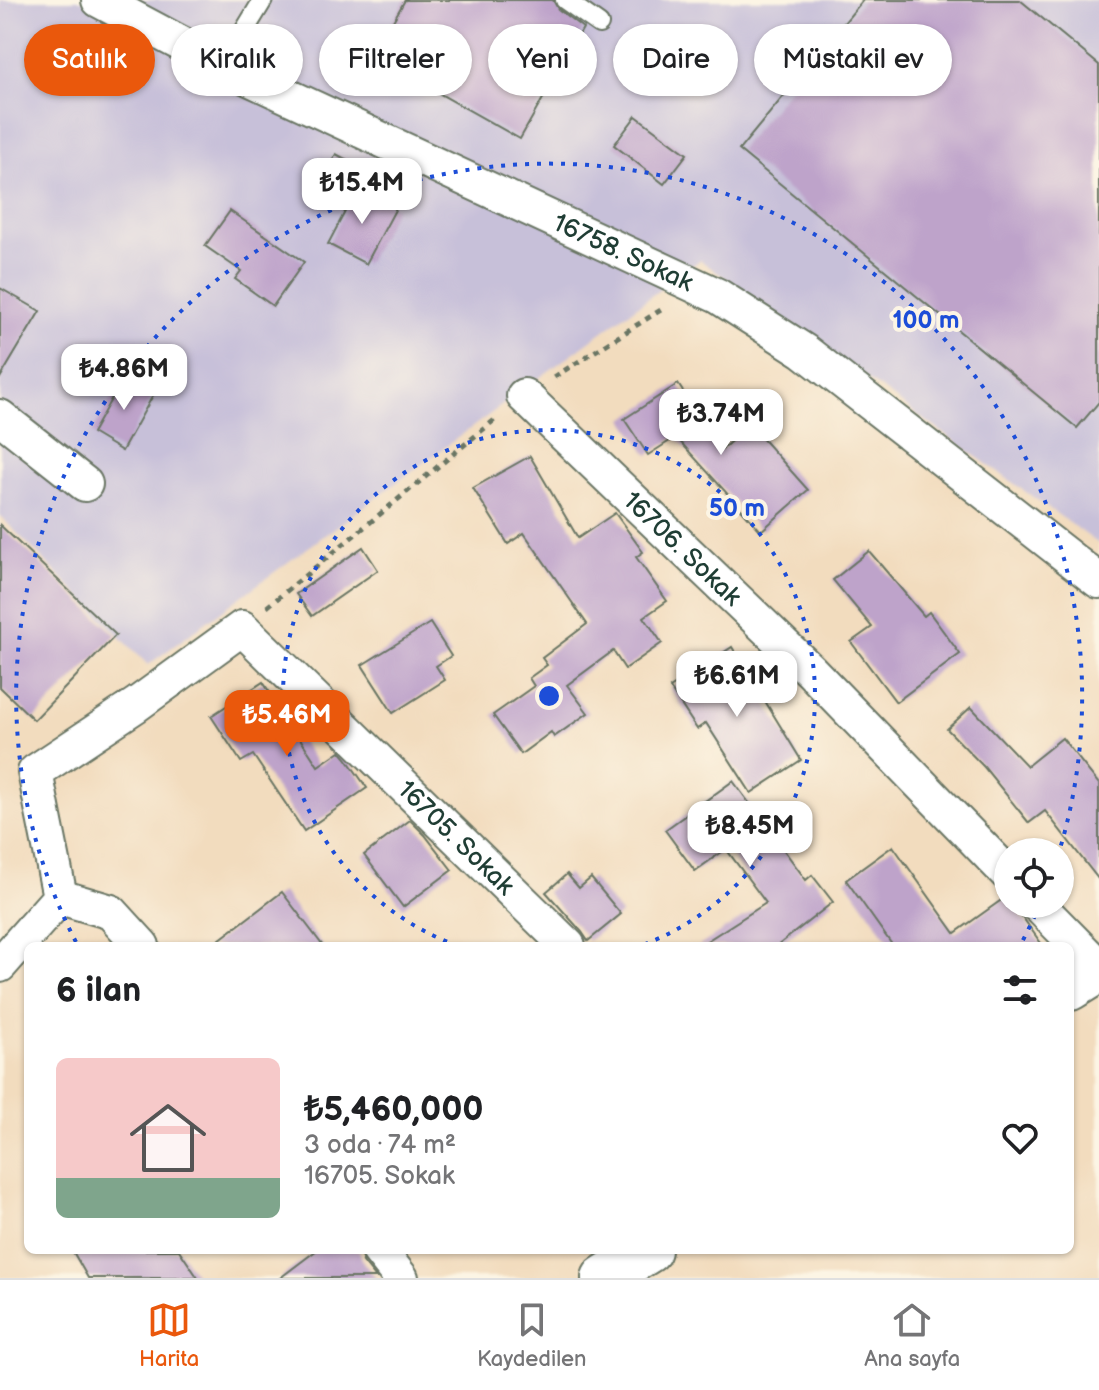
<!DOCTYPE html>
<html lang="tr">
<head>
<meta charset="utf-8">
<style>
	:root { --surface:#fff; --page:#f2f2f2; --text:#202124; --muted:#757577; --line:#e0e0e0; --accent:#ea580c }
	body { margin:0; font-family:"Balsamiq Sans",sans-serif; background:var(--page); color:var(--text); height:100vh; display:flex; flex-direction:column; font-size:30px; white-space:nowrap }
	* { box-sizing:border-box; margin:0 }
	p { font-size:26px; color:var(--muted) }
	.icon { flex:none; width:44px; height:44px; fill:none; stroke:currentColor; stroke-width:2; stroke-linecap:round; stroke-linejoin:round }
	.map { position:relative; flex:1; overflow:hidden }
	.sheet { position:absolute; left:24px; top:942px; width:1050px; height:312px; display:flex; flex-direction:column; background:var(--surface); border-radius:12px; box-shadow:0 2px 6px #0004 }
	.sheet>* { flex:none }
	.top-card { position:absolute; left:24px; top:24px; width:1052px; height:72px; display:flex; gap:16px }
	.buttons { position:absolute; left:994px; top:838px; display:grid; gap:16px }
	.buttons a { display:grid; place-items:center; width:80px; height:80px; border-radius:50%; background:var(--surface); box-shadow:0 2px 6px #0004; font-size:40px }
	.price { position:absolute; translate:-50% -68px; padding:0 18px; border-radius:16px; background:#fff; color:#222; font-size:26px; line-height:52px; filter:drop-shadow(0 2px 4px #0008) }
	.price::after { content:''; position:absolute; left:50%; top:48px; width:24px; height:18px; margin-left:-12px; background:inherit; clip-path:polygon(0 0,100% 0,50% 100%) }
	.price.current { background:var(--accent); color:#fff }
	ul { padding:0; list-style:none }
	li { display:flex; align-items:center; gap:24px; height:200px; padding:0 32px }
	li+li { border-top:2px solid var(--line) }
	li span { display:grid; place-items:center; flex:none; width:224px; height:160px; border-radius:12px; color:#555 }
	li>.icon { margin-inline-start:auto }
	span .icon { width:96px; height:96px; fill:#fffc; stroke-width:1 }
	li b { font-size:34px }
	h2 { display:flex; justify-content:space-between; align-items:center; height:96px; padding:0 32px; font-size:34px }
	.chip { padding:0 28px; border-radius:36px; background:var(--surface); box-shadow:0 2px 6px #0004; font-size:28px; line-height:72px }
	.chip.current { background:var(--accent); color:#fff }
	.dock { display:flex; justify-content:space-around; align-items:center; height:112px; border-top:2px solid var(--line); background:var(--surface); font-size:22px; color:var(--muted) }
	.dock a { display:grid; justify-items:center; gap:4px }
	.dock .current { color:var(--accent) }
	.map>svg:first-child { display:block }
</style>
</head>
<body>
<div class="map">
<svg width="1099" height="1278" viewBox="0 0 1099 1278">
	<rect width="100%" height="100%" fill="#fcf5e5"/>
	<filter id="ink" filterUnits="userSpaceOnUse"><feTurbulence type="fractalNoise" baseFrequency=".0125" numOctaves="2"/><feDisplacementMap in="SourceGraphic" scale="16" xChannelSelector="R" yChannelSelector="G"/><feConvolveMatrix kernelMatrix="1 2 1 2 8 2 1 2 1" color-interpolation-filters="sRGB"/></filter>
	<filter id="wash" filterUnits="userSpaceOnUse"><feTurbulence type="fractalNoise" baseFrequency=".006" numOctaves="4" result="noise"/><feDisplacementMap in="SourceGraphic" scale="32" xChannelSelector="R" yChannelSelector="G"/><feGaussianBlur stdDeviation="1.8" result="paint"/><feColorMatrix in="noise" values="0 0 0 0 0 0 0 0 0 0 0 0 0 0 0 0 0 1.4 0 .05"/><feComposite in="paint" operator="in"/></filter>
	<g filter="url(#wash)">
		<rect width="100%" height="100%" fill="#f2dcbe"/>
		<!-- industrial -->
		<polygon fill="#c7c0d9" points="0,0 1099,0 1099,544 700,260 148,665 0,516"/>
		<g id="blocks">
			<!-- building -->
			<g fill="#bea3ca">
				<polygon points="405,0 553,0 558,9 583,28 520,139 373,56"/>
				<polygon points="863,0 1020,0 1099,65 1099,402 1077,428 739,150"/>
				<polygon points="636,116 687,154 664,184 614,145"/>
				<polygon points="336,154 366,170 350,199 321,182"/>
				<polygon points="358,187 396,208 366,264 328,244"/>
				<polygon points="230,211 304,262 273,306 235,279 241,271 205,246"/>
				<polygon points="0,288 40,311 0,378"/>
				<polygon points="126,373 156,390 122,451 92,433"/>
				<polygon points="678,384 721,450 750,425 808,490 761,531 676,437 648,455 624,419"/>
				<polygon points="530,456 578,538 615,513 643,552 636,557 667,601 644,617 662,643 625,669 613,651 567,685 588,713 554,737 551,732 521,754 493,715 534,686 529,678 547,665 542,658 587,624 524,533 508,544 473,488"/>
				<polygon points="0,525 116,635 34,720 0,687"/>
				<polygon points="363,547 378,570 312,616 296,594"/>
				<polygon points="869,551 924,616 929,612 960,654 896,702 851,642 872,627 833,580"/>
				<polygon points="430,623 451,656 436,666 445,680 393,713 362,665"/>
				<polygon points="732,647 801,760 751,793 706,723 697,729 670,688"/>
				<polygon points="263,682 318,766 340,751 346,758 367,788 304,831 253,755 241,762 211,716"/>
				<polygon points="971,707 1027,766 1062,738 1099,784 1099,880 1045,811 1029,823 984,767 947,729"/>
				<polygon points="733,781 806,880 812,875 833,902 777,946 699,946 766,903 726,849 695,871 665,830"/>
				<polygon points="410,820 425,835 452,870 403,907 364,855"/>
				<polygon points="893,846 955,933 1007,896 1008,904 1013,904 1043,946 893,946 846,880"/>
				<polygon points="567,874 579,888 591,878 621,914 588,941 582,932 546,892"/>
				<polygon points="282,892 323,946 211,946"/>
				<polygon points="72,1250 179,1250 198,1278 88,1278"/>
				<polygon points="317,1250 359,1250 363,1262 376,1278 280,1278"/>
			</g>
		</g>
	</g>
	<g filter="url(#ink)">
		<use href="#blocks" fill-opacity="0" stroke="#697564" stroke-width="2"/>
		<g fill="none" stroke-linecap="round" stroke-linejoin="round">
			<!-- service casing -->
			<g stroke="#697564" stroke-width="22">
				<g id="service">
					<polyline points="565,0 599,24"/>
					<polyline points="223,66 263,0"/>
				</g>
			</g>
			<!-- minor casing -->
			<g stroke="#697564" stroke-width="38">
				<g id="minor">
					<path id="s1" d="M99 0 223 66 718 296 804 351 1099 581"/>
					<path id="s2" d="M524 396 810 670 1008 874"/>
					<polyline points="0,417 85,484"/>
					<polyline points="60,897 111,912 142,946"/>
					<polyline points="1037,904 1099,967"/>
					<path id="s3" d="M0 965 60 897 35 772 136 705 242 628 568 946"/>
					<polyline points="379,1250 401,1278"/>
				</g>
			</g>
			<!-- secondary casing -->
			<g stroke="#697564" stroke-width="48">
				<g id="secondary">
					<polyline points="1070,988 1099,970"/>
					<polyline points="604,1278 649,1250"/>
				</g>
			</g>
			<!-- path -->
			<g stroke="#697564" stroke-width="5" stroke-dasharray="6 6" stroke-linecap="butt">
				<polyline points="554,377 664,308"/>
				<polyline points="267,607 497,418"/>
			</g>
			<!-- service -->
			<use href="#service" stroke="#fff" stroke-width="18"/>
			<!-- minor -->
			<use href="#minor" stroke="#fff" stroke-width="34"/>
			<!-- secondary -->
			<use href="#secondary" stroke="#fff" stroke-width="44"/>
		</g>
	</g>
	<!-- distance rings -->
	<g fill="none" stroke="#1d4ed8" stroke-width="4" stroke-dasharray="4 8">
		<path d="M458 946A266 266 0 1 1 640 946"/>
		<path d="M1040 904A533 533 0 0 1 1022 942M76 942A533 533 0 1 1 1059 852"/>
	</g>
	<g text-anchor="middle" stroke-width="8" stroke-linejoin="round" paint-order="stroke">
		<!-- street labels -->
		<g font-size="26" fill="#1f3d34" stroke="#fcf5e5">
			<text dy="9" stroke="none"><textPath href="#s1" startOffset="582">16758. Sokak</textPath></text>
			<text dy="9" stroke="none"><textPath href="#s2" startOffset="220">16706. Sokak</textPath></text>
			<text dy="9" stroke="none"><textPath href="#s3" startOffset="770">16705. Sokak</textPath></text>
		</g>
	</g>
	<circle cx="549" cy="696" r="12" fill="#1d4ed8" stroke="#fcf5e5" stroke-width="4"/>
	<g font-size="24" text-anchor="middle" font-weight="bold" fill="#1d4ed8" stroke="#fcf5e5" stroke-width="8" stroke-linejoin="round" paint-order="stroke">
		<text x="926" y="328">100 m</text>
		<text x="737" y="516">50 m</text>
	</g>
</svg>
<div class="buttons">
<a><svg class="icon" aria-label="locate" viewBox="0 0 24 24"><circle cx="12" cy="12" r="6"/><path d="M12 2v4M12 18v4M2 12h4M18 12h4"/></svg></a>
</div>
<b class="price" style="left:362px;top:226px">₺15.4M</b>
<b class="price" style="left:124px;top:412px">₺4.86M</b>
<b class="price" style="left:721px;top:457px">₺3.74M</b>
<b class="price" style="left:737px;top:719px">₺6.61M</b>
<b class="price current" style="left:287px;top:758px">₺5.46M</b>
<b class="price" style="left:750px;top:869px">₺8.45M</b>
<div class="top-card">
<a class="chip current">Satılık</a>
<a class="chip">Kiralık</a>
<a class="chip">Filtreler</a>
<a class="chip">Yeni</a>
<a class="chip">Daire</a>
<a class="chip">Müstakil ev</a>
</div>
<section class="sheet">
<h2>6 ilan<svg class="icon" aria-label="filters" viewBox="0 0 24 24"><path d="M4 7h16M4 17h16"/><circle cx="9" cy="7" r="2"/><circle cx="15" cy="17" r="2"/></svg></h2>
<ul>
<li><span style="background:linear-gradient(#f6c9c9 75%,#7fa58c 0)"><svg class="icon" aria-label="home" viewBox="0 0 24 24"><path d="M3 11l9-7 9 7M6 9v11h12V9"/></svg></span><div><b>₺5,460,000</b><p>3 oda · 74 m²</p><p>16705. Sokak</p></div><svg class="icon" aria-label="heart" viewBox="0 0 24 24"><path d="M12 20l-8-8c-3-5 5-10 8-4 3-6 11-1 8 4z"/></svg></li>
</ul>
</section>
</div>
<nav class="dock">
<a class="current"><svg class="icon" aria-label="map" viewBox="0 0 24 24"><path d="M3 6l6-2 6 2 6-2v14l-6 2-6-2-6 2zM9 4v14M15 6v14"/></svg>Harita</a>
<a><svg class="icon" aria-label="saved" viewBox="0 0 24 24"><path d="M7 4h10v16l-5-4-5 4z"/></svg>Kaydedilen</a>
<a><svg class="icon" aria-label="home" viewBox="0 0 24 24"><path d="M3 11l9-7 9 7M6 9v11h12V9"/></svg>Ana sayfa</a>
</nav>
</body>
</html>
